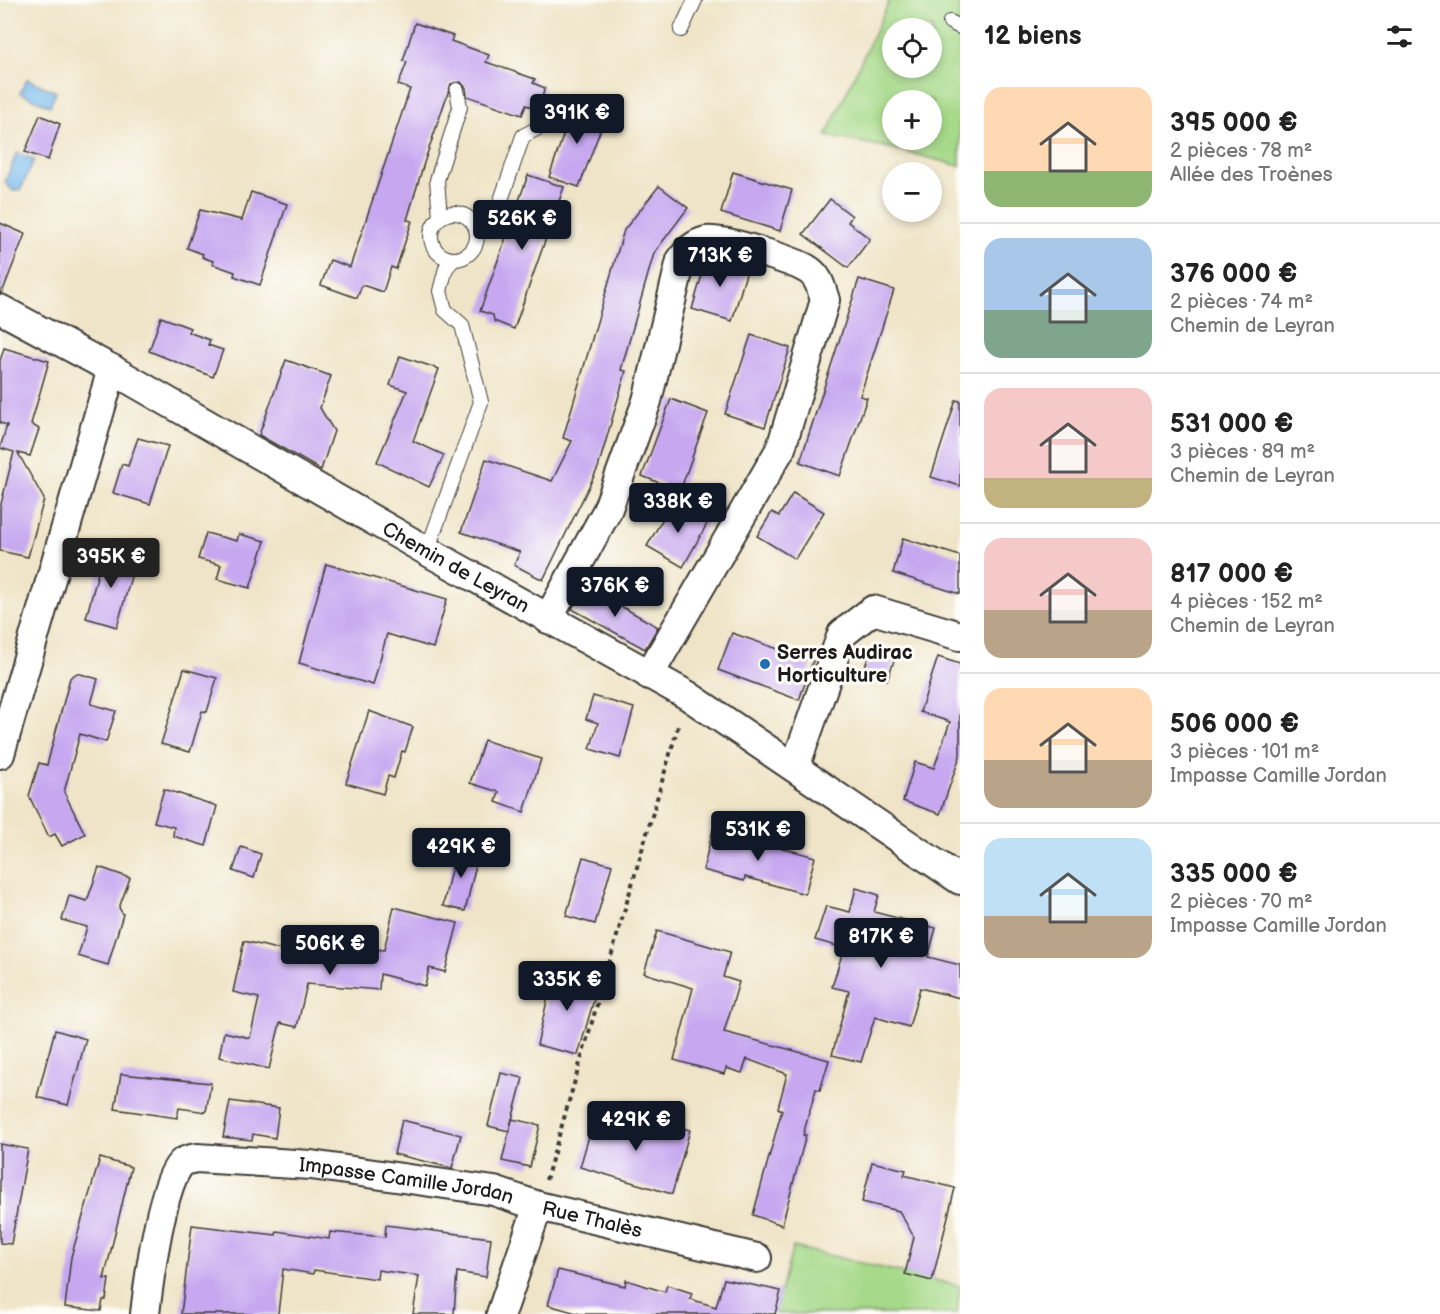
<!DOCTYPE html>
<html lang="fr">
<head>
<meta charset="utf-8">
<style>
	:root { --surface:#fff; --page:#f6f6f6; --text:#222; --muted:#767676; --line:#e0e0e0; --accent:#111827 }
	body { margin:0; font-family:"Balsamiq Sans",sans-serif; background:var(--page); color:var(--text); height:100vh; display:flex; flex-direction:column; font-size:22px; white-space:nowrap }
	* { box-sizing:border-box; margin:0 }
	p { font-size:20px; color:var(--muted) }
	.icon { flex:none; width:33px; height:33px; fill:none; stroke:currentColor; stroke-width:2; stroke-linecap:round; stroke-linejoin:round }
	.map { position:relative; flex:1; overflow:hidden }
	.sheet { display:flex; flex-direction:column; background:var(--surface); width:480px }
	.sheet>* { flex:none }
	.fabs { position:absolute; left:882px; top:18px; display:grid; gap:12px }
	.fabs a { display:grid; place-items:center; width:60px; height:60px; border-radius:50%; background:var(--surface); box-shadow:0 3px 9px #0003; font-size:30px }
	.price { position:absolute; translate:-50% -51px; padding:0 14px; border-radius:6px; background:var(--accent); color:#fff; font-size:20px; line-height:39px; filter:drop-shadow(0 2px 3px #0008) }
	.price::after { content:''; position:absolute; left:50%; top:36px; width:18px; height:14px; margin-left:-9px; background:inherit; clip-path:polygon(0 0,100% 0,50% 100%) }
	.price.on { background:#222; color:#fff }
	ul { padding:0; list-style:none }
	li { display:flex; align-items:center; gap:18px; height:150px; padding:0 24px }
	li+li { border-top:2px solid var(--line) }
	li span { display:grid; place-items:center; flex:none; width:168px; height:120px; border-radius:18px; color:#555 }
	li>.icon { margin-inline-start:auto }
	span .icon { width:72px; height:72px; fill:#fffc; stroke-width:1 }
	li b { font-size:26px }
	h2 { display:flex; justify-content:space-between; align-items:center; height:72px; padding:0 24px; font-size:26px }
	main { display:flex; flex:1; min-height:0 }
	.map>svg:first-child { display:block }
</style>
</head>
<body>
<main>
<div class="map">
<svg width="960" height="1314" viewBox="0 0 960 1314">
	<rect width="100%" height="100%" fill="#fdfcf7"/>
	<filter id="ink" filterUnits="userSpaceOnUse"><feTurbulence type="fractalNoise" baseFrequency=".0167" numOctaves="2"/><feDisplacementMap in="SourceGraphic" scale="12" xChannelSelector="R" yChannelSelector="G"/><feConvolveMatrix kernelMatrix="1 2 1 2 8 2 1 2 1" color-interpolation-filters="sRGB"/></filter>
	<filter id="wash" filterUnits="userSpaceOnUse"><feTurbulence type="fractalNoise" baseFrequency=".008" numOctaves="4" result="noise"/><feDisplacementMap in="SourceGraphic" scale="24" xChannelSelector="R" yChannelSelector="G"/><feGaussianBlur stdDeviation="1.35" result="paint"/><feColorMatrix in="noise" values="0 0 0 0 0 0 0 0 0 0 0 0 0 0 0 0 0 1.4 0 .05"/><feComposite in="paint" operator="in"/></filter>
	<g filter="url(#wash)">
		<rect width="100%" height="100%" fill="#efe4c7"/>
		<!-- green -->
		<g fill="#a6d989" stroke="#617a52" stroke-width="1.5" fill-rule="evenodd">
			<path d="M890 0H960V166L891 148 826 136ZM892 28H932V68H892ZM892 100H932V140H892Z"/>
			<polygon points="793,1247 960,1286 957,1314 774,1314"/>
		</g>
		<!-- water -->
		<g fill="#7abbee" stroke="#4b6c85" stroke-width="1.5">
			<polygon points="27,79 56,92 50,106 20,93"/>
			<polygon points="17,153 34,160 21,189 13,191 5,182"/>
		</g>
		<g id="blocks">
			<!-- building -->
			<g fill="#c6a7f0">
				<polygon points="415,23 453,36 451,41 489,55 486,62 535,79 533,83 545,88 538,109 526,105 522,115 467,96 466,88 461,82 451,84 424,163 407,220 412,221 396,269 391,267 383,292 362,285 357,298 321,285 330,260 350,267 410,89 398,85 407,62 403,61"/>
				<polygon points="574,104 606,115 579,187 549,177"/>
				<polygon points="40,115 60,124 48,160 25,152"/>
				<polygon points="733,172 792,190 780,231 721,213"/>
				<polygon points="528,175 564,187 514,329 494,321 493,315 480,311"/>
				<polygon points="659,186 688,208 654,253 621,370 626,371 598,468 543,580 514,565 520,552 461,532 486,459 552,481 572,441 563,438 624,230"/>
				<polygon points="251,192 287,204 260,285 234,276 235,272 212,264 213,261 202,257 203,254 187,248 200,210 242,220"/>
				<polygon points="830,199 852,216 848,222 870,239 848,268 803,234"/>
				<polygon points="0,223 25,234 2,293 0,293"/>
				<polygon points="707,258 716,258 748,267 732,321 692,309"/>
				<polygon points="859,279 894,290 860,396 867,398 840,476 800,462"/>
				<polygon points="161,317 190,328 188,332 210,340 208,345 223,350 213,377 149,351"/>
				<polygon points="751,335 790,348 765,427 725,414"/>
				<polygon points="4,348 49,361 31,424 39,429 30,456 18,453 44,499 28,557 0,551 0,508 14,452 0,448 7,425 0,423 0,361"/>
				<polygon points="400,356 439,369 413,441 444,455 429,487 377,462 407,391 390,385"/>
				<polygon points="286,360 331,376 320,408 334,431 321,470 259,435"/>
				<polygon points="671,399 708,413 680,491 642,476"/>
				<polygon points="956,400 960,401 960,486 931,477"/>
				<polygon points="138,438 168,446 150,504 113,493 122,464 128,466"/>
				<polygon points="793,493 824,512 795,559 757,536 772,512 779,516"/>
				<polygon points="673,501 708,522 683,567 647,546"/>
				<polygon points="206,533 237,541 239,534 265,541 250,588 217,579 221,565 198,559"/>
				<polygon points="903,538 960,556 960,594 893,573"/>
				<polygon points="104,551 136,559 117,627 86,618"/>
				<polygon points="326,564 447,599 433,648 387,634 373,685 299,663"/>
				<polygon points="585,586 658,627 645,649 572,609"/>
				<polygon points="732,633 813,661 799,700 718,670"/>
				<polygon points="871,650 895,658 887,680 863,672"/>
				<polygon points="938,657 960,664 960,756 940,814 903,801 915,762 934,768 950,722 920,712"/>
				<polygon points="184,669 217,678 207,712 202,711 190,752 161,744"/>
				<polygon points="77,673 98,679 91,704 116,711 106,742 80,734 64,792 85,834 62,846 55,834 49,837 29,796 39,763 47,765 70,678"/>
				<polygon points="593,696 634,708 620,758 590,749 598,723 586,719"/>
				<polygon points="369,711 413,727 405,752 402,751 394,778 388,776 383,794 346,783"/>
				<polygon points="484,740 541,759 524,812 496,802 499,792 470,783"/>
				<polygon points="164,789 217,806 206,846 173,836 174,827 154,822"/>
				<polygon points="713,829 815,857 805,894 745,877 744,881 703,870"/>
				<polygon points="241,847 261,854 254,878 233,871"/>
				<polygon points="456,847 479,852 465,911 443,906"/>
				<polygon points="583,857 612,865 595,924 566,916"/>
				<polygon points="99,867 130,878 119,908 123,914 108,965 78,956 87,927 62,920 69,896 87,901"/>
				<polygon points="856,888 879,895 874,912 936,928 928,957 960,965 960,998 920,988 909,1027 875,1017 861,1062 832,1055 849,991 832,987 844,948 815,940 826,906 850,912"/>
				<polygon points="394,907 458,923 445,972 429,968 425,986 380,974 379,990 307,984 297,1027 280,1023 269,1069 219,1057 224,1032 250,1038 259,998 233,992 244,941 310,957 312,944 384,950"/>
				<polygon points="657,931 730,952 723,977 739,982 724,1032 829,1060 820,1090 816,1089 803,1135 806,1135 782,1225 753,1215 782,1110 778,1108 787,1074 747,1059 742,1073 726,1068 724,1074 674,1060 693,988 644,973"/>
				<polygon points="554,970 599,982 578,1055 537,1045"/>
				<polygon points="55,1030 86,1039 68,1105 37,1097"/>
				<polygon points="501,1073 523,1078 509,1131 488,1126"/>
				<polygon points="121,1074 211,1083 206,1112 179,1108 177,1118 115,1109"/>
				<polygon points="230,1101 279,1108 275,1138 253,1134 252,1140 223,1137"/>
				<polygon points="596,1112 652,1130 655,1121 690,1130 672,1194 580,1167"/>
				<polygon points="512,1119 540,1125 530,1167 502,1161"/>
				<polygon points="402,1120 461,1135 452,1168 394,1154"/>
				<polygon points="0,1144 28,1149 11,1244 0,1243"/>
				<polygon points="100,1158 131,1167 104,1279 109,1279 106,1300 103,1300 101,1311 65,1307 71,1257"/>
				<polygon points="872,1162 906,1170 904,1175 955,1188 932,1281 905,1274 914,1237 899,1211 862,1202"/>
				<polygon points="192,1225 276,1235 277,1231 329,1239 330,1232 385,1237 386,1225 491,1238 486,1277 457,1272 454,1314 413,1314 419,1276 378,1270 377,1279 314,1270 313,1274 283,1269 278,1314 181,1314"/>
				<polygon points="558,1270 625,1286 626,1280 665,1292 667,1285 692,1293 690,1299 716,1307 724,1279 781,1291 775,1314 580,1314 548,1305"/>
			</g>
		</g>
	</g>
	<g filter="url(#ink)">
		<use href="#blocks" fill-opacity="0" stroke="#3c3a36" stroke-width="1.5"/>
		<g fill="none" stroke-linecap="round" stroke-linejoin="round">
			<!-- service casing -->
			<g stroke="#3c3a36" stroke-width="16">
				<g id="service">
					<polyline points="950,22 960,27"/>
					<polyline points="681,30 695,0"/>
					<circle cx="454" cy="236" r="23"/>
					<polyline points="440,217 437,180 460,107 457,90"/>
					<polyline points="477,232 499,206 523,136 538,128"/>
					<polyline points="427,551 481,402 462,325 445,310 440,291 446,268 454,259"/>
				</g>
			</g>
			<!-- minor casing -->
			<g stroke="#3c3a36" stroke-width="32">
				<g id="minor">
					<path id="s1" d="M0 309 106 366 427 551 687 695 960 880"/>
					<path d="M548 619 607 511 647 401 681 260C688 251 694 244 706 241 719 237 794 261 807 269 819 276 821 288 825 300L781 448 649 675"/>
					<polyline points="0,754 112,369"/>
					<polyline points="795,767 842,634 873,610 960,636"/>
					<path id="s2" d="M145 1314C148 1288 162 1175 183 1162 186 1160 192 1159 196 1158L311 1165 494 1191 538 1206"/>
					<path id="s3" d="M501 1314 538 1206 757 1258"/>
				</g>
			</g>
			<!-- path -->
			<polyline stroke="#3c3a36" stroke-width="4" stroke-dasharray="4.5 4.5" stroke-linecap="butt" points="546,1180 679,723"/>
			<!-- service -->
			<use href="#service" stroke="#fff" stroke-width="14"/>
			<!-- minor -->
			<use href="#minor" stroke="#fff" stroke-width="28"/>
		</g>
	</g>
	<!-- markers -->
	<circle fill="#1f6fb2" stroke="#fdfcf7" stroke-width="2" cx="765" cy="664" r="6"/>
	<g text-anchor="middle" stroke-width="6" stroke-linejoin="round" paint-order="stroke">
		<!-- street labels -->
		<g font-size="20" fill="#1c1c1c" stroke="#fdfcf7">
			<text dy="7" stroke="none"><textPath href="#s1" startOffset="524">Chemin de Leyran</textPath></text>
			<text dy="7" stroke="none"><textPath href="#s2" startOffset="384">Impasse Camille Jordan</textPath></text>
			<text dy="7" stroke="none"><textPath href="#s3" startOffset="170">Rue Thalès</textPath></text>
		</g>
		<!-- poi labels -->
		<g font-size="20" font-weight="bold" fill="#1c1c1c" stroke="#fdfcf7" text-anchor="start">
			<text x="777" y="659">Serres Audirac<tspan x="777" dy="23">Horticulture</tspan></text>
		</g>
	</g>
</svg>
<div class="fabs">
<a><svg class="icon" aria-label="locate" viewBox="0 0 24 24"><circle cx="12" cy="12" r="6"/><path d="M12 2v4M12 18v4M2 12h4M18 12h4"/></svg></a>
<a>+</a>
<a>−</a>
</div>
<b class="price" style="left:577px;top:145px">391K €</b>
<b class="price" style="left:522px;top:251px">526K €</b>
<b class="price" style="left:720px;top:288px">713K €</b>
<b class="price" style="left:678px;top:534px">338K €</b>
<b class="price on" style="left:111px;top:589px">395K €</b>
<b class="price" style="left:615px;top:618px">376K €</b>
<b class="price" style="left:758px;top:862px">531K €</b>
<b class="price" style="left:461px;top:879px">429K €</b>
<b class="price" style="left:881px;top:969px">817K €</b>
<b class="price" style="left:330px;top:976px">506K €</b>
<b class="price" style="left:567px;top:1012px">335K €</b>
<b class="price" style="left:636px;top:1152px">429K €</b>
</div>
<section class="sheet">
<h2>12 biens<svg class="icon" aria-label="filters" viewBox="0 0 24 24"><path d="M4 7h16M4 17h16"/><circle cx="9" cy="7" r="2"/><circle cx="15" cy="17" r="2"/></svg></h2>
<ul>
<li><span style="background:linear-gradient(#ffd9b3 70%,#8fb573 0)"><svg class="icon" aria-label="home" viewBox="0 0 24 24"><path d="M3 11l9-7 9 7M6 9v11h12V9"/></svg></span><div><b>395 000 €</b><p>2 pièces · 78 m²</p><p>Allée des Troènes</p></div></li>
<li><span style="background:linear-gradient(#a9c7e8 60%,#7fa58c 0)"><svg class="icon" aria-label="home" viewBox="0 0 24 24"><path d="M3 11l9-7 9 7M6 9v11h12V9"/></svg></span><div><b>376 000 €</b><p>2 pièces · 74 m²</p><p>Chemin de Leyran</p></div></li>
<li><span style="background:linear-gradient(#f6c9c9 75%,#c2b280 0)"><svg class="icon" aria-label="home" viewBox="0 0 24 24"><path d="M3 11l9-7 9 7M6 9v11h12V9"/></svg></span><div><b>531 000 €</b><p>3 pièces · 89 m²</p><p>Chemin de Leyran</p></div></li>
<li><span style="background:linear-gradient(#f6c9c9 60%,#b9a48a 0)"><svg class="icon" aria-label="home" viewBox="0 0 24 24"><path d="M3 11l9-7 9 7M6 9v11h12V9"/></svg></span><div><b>817 000 €</b><p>4 pièces · 152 m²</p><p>Chemin de Leyran</p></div></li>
<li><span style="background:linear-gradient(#ffd9b3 60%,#b9a48a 0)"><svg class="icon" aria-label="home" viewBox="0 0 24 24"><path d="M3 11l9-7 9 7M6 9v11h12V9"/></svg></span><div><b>506 000 €</b><p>3 pièces · 101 m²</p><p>Impasse Camille Jordan</p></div></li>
<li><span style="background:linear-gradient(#bfe0f5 65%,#b9a48a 0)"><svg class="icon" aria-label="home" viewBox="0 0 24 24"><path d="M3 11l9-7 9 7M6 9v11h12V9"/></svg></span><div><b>335 000 €</b><p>2 pièces · 70 m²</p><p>Impasse Camille Jordan</p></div></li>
</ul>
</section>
</main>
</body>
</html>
